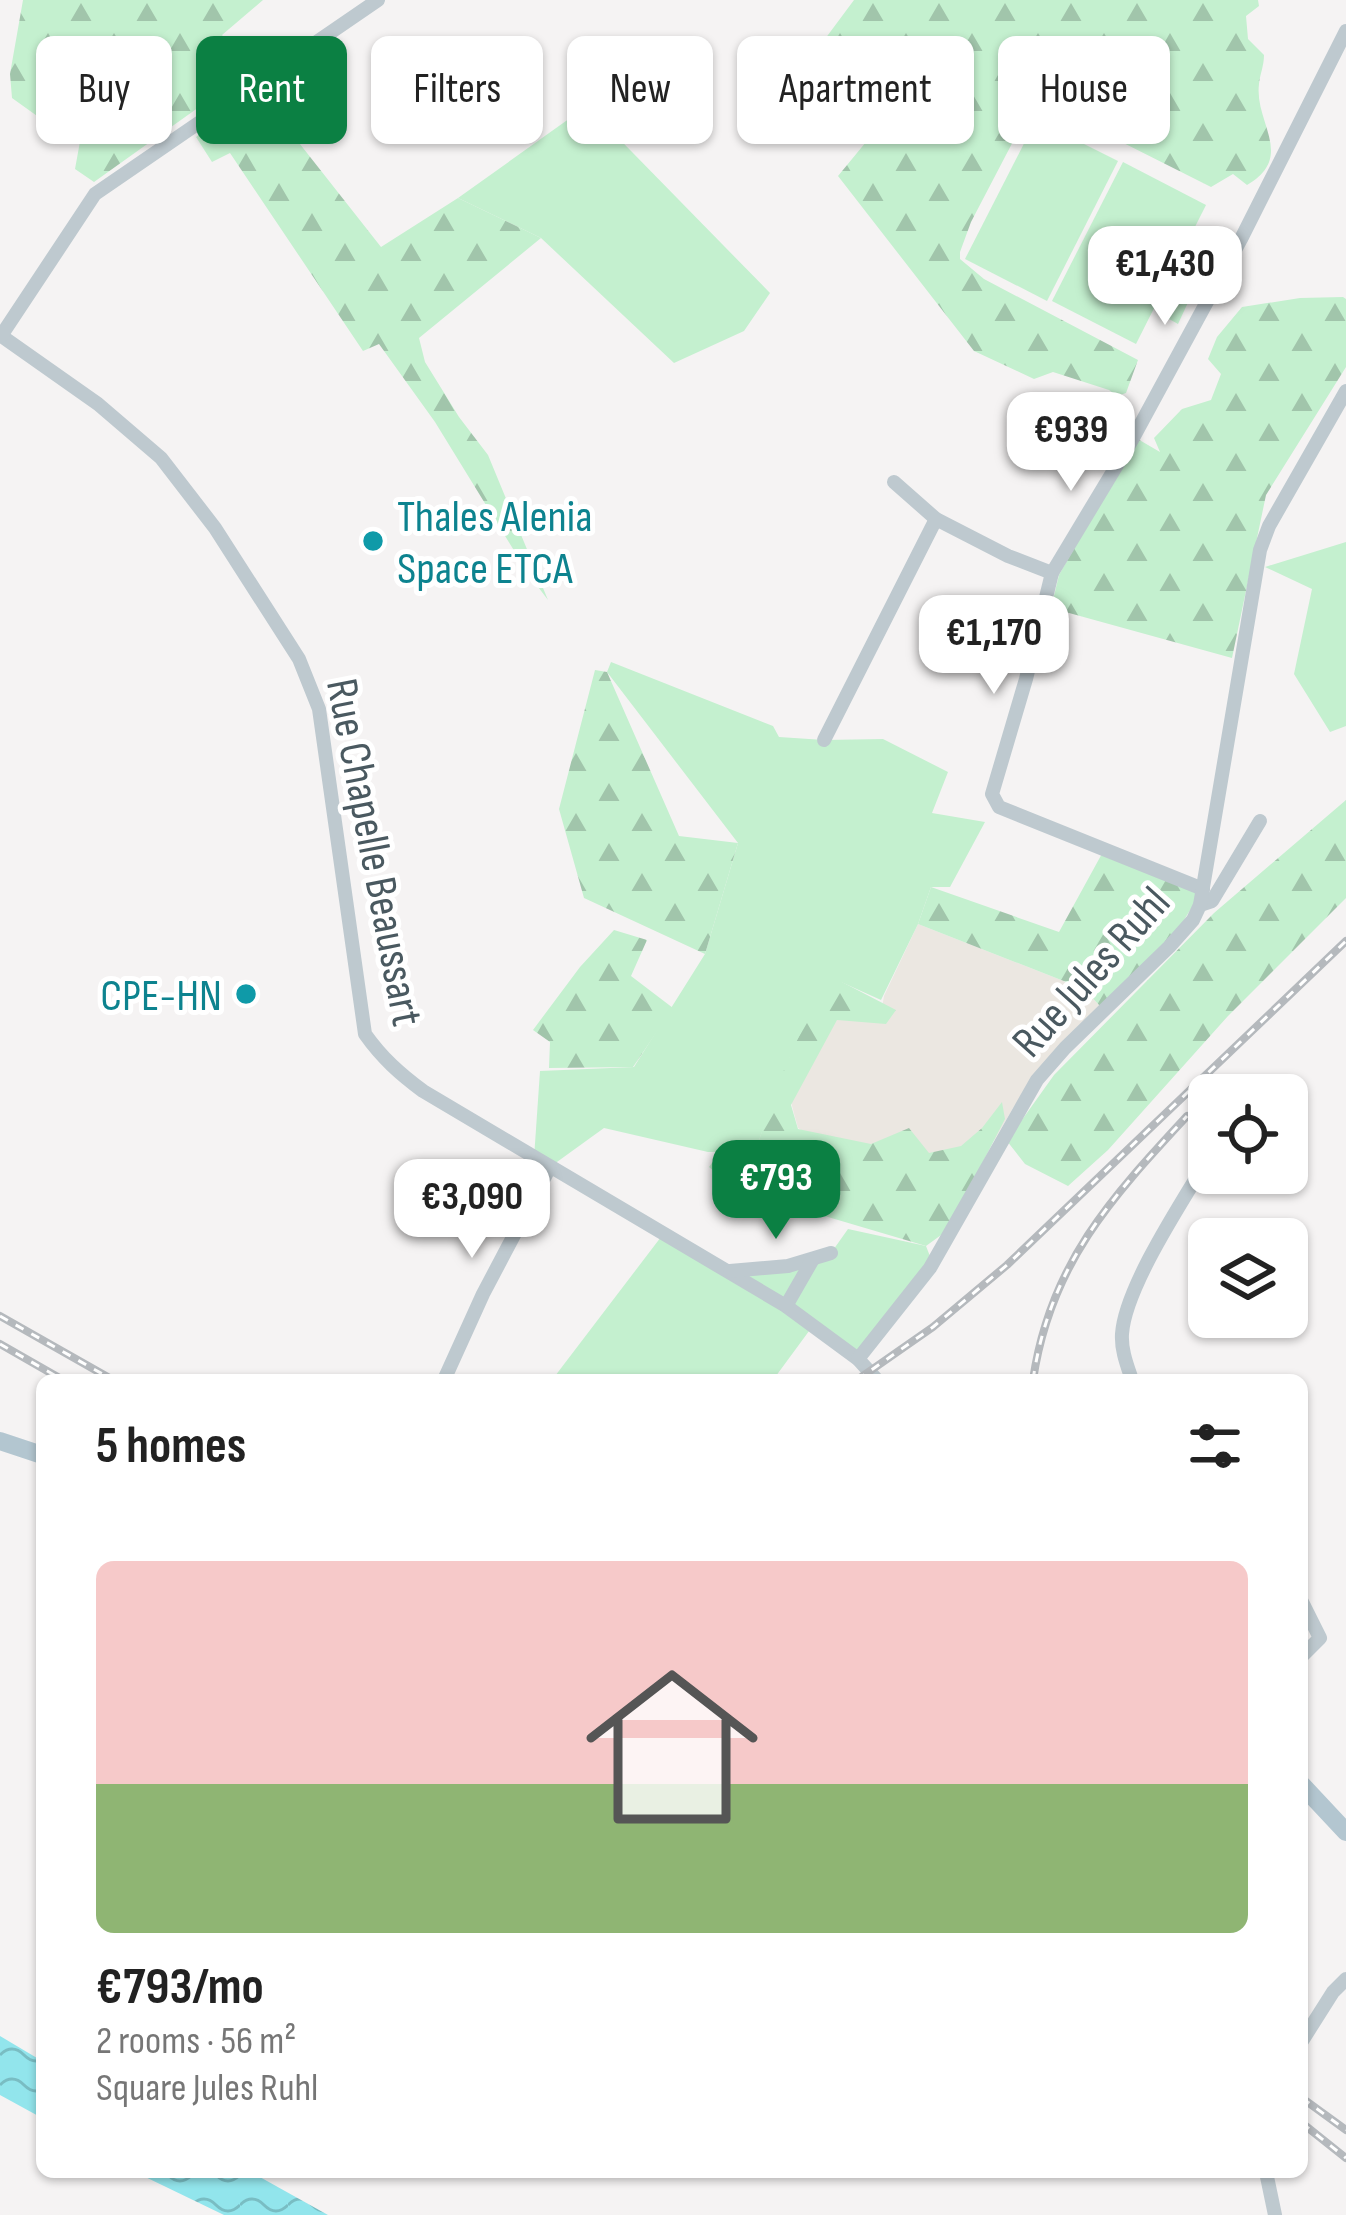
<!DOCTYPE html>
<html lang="en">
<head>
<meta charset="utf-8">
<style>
	:root { --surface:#fff; --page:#f6f6f6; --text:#222; --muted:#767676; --line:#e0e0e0; --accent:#0b8043 }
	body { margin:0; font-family:"Sofia Sans Condensed",sans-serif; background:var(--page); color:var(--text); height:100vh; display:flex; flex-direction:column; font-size:45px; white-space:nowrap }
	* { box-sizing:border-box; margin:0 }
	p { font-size:39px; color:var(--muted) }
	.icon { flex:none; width:66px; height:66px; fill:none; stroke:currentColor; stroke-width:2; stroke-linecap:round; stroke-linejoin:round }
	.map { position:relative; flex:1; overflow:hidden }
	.details { position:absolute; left:36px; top:1374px; width:1272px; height:804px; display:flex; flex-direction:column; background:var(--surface); border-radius:18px; box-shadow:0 3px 9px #0004 }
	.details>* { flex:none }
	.guide { position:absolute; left:36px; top:36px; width:1275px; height:108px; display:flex; gap:24px }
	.tools { position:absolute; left:1188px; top:1074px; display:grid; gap:24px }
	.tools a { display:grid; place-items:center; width:120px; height:120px; border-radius:18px; background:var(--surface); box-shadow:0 3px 9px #0004; font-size:60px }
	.price { position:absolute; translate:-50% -102px; padding:0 27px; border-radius:24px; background:#fff; color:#222; font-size:39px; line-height:78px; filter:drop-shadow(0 3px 6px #0008) }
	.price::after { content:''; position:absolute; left:50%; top:72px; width:36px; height:27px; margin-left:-18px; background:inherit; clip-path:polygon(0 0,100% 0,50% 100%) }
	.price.selected { background:var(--accent); color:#fff }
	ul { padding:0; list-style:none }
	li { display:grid; align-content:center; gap:24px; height:636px; padding:0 60px }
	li+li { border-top:3px solid var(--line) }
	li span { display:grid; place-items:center; height:372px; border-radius:18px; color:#555 }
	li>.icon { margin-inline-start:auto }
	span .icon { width:216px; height:216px; fill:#fffc; stroke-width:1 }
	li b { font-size:51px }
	h2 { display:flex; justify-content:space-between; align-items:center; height:144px; padding:0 60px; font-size:51px }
	.pill { padding:0 42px; border-radius:18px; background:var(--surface); box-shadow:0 3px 9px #0004; font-size:42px; line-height:108px }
	.pill.selected { background:var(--accent); color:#fff }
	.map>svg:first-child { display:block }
</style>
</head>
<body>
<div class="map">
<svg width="1346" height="2215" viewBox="0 0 1346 2215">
	<defs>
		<pattern id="forest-firs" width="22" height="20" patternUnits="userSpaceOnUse" patternTransform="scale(3)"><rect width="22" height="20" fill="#c4f0cf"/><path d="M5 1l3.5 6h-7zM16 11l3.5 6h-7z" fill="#a1c5ab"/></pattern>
		<pattern id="water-waves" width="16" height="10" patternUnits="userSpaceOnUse" patternTransform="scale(3)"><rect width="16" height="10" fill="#92e5ec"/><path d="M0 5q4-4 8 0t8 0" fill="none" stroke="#79bdc3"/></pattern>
	</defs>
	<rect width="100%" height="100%" fill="#f5f3f3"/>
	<!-- commercial -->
	<polygon fill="#ebe7e1" points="918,924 1084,989 1100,1006 1044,1064 1013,1108 995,1139 963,1161 812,1137 798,1128 792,1106 791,1092 830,1017 880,1019 884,996"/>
	<!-- grass -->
	<g fill="#c4f0cf">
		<polygon points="587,106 770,293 744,331 674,363 541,238 458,198"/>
		<polygon points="1036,120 1118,161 1047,301 965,259"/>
		<polygon points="1123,162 1206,205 1136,344 1052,301"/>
		<polygon points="1183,260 1196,271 1200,266 1204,268 1178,324 1162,315"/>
		<polygon points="1346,542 1346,726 1330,732 1294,674 1312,589 1265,567"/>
		<polygon points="611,662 773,726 779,737 824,740 883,739 948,772 932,813 985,822 950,887 931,887 918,924 881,1000 841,982 790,1057 755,1151 708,1152 604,1128 550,1167 534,1158 540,1071 634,1067 705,954 738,843 607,672"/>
		<polygon points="848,1229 926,1246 933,1264 858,1359 812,1327 773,1380 552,1380 664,1233 733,1274 831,1253"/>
	</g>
	<!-- forest -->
	<g fill="url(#forest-firs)">
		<polygon points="23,0 263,0 222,35 251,70 94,182 75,169 81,136 65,136 12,98 10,74"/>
		<path d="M854 0H1258L1259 6 1246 16 1248 39 1264 55C1264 66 1260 74 1259 84 1254 123 1296 156 1247 185L1233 174 1211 187 1048 105 1034 120 1019 130 971 222 960 252V259L984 279 1138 360 1126 393 1117 396 1109 390 1053 372 1034 379 974 351 838 176 866 142 799 93 793 82Z"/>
		<polygon points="259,92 381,247 458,198 541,238 419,338 425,362 459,417 488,455 548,600 529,575 435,422 379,344 363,351 230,153 212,162 196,137"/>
		<polygon points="1343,297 1346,299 1346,367 1266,495 1232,658 1051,608 1059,575 1136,438 1160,452 1154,438 1182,409 1211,400 1221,374 1208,359 1217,337 1242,307 1300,298"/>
		<polygon points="595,670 607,672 679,836 738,843 705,954 584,898 559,809"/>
		<polygon points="1346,800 1346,898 1228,1016 1108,1150 1068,1186 1025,1164 1007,1141 1054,1075 1214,913"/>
		<polygon points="1104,850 1203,889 1165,951 1100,1006 1084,989 918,924 931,887 1059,932"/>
		<polygon points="614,930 647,940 631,976 673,1008 633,1067 549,1068 550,1042 533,1030 580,967"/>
		<path d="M840 981 896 1010 886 1024 837 1020 791 1105 798 1129 871 1144 909 1128 929 1153 961 1146 982 1128 1002 1102 1005 1119 948 1230 926 1246 737 1190 709 1167 721 1151H755C773 1102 798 1012 840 981Z"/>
	</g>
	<!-- water -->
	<g fill="url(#water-waves)">
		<polygon points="0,2036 42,2061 42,2118 0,2095"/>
		<polygon points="135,2172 251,2172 328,2215 224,2215"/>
	</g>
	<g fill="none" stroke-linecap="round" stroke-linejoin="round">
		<!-- minor -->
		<g stroke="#bec9cf" stroke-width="14">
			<path d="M0 335 98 404 161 458 215 528 299 659 319 709 365 1034C382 1058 400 1074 423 1091L786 1306 858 1359 877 1380"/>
			<polyline points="1,336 95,194 378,0"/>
			<polyline points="894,482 936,519 1008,556 1052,573"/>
			<polyline points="824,740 936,519"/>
			<polyline points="1203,889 999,807 992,794 1026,679 1052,573 1132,440 1241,239 1346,31"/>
			<polyline points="1200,905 1212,901 1260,821"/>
			<polyline points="730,1271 788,1266 831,1253"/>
			<polyline points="786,1306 813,1259"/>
			<polyline points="858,1359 930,1268 1037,1080 1065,1048 1169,947 1193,920 1200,905 1260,550 1269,526 1346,391"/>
			<polyline points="444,1380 483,1294 550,1167"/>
			<path d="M1132 1380C1127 1365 1121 1350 1122 1334 1125 1287 1184 1199 1209 1157"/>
			<polyline points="1302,1602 1320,1638 1302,1656"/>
			<polyline points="1302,2041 1333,1992 1346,1979"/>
			<polyline points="1266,2172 1275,2215"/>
		</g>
		<!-- major -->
		<g stroke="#b3c6d0" stroke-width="18">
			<polyline points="0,1441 42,1455"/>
			<polyline points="1302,1785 1346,1832"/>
		</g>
		<!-- rail casing -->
		<g stroke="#b5b9bd" stroke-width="8">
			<g id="rail">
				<polyline points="0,1316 113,1380"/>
				<polyline points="0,1344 63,1380"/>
				<polyline points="857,1380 933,1327 1007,1265 1346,941"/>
				<path d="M1033 1380C1050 1264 1111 1198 1187 1116"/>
				<polyline points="1302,2098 1346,2130"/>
				<polyline points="1302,2123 1346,2158"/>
			</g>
		</g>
		<!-- rail -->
		<use href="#rail" stroke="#fff" stroke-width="3" stroke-dasharray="9" stroke-linecap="butt"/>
	</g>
	<!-- markers -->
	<g fill="#0f9aa8" stroke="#fff" stroke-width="4.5">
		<circle cx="373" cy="541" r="12"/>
		<circle cx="246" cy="994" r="12"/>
	</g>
	<g text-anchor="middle" stroke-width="10" stroke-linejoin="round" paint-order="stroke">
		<!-- culture labels -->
		<g font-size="45" fill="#0d838f" stroke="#fff" text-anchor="start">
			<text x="397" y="531">Thales Alenia<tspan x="397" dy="52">Space ETCA</tspan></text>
			<text x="222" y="1010" text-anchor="end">CPE-HN</text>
		</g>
		<!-- street labels -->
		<g font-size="45" fill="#4a5960" stroke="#fff">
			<text transform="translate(376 852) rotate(79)" y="16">Rue Chapelle Beaussart</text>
			<text transform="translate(1090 971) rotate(-48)" y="16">Rue Jules Ruhl</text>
		</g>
	</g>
</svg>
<div class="tools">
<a><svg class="icon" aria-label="locate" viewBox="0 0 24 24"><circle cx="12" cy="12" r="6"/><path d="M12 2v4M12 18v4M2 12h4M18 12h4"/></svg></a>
<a><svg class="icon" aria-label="layers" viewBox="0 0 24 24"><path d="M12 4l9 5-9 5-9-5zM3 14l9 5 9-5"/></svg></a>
</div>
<b class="price" style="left:1165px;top:328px">€1,430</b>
<b class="price" style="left:1071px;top:494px">€939</b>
<b class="price" style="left:994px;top:697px">€1,170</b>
<b class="price selected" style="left:776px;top:1242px">€793</b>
<b class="price" style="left:472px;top:1261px">€3,090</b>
<div class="guide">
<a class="pill">Buy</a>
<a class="pill selected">Rent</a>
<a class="pill">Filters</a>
<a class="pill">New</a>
<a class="pill">Apartment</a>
<a class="pill">House</a>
</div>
<section class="details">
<h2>5 homes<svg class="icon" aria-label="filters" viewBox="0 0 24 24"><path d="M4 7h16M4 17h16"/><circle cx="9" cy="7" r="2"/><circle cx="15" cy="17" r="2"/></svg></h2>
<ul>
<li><span style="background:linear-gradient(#f6c9c9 60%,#8fb573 0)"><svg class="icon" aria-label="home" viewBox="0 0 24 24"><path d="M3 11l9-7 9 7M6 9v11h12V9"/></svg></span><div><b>€793/mo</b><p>2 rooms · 56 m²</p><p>Square Jules Ruhl</p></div></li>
</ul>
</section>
</div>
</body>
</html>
